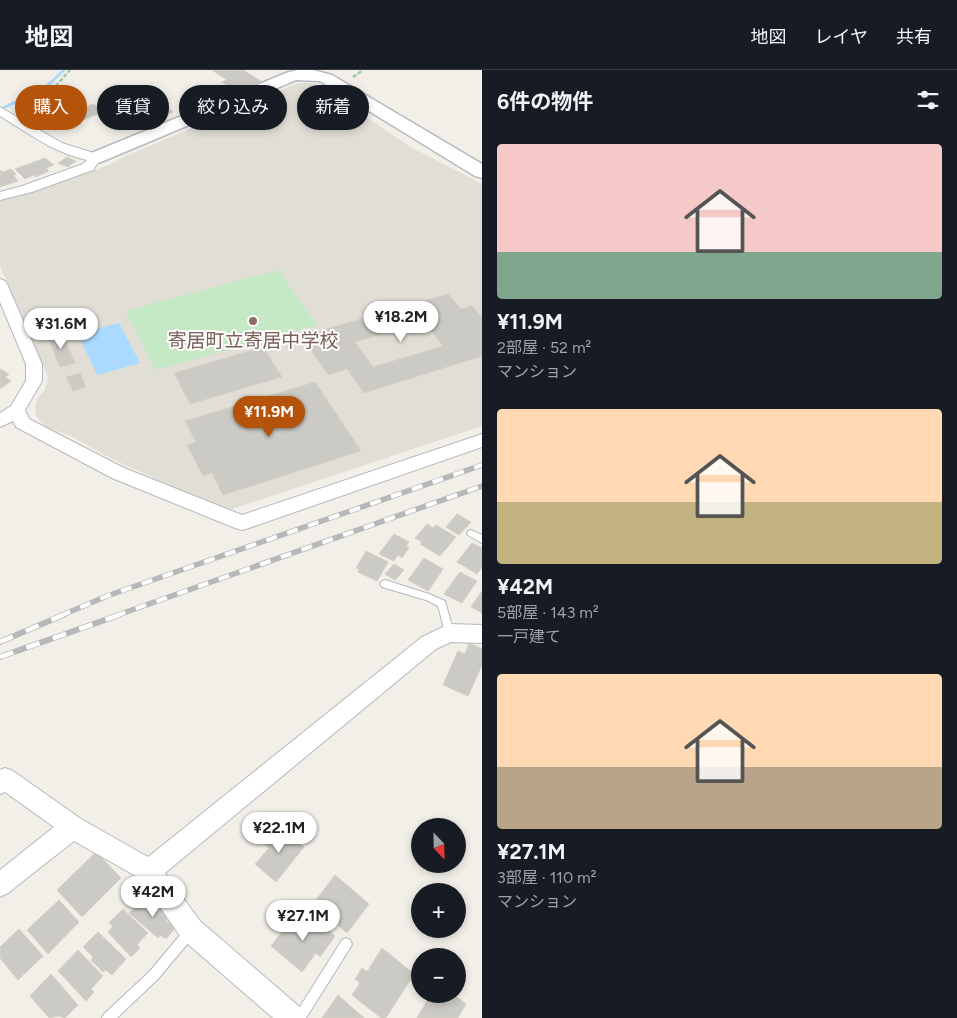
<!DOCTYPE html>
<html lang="ja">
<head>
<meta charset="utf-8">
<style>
	:root { --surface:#171b24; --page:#242831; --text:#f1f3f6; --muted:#9ea1a6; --line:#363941; --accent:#b45309 }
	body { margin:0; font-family:Figtree,"Noto Sans JP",sans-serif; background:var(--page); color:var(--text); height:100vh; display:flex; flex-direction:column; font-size:19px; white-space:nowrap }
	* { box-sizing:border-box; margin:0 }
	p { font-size:16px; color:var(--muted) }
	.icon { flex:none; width:28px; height:28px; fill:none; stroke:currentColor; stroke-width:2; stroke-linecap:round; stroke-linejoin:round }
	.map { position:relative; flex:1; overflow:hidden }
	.drawer { display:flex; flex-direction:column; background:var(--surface); width:475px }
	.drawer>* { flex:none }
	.guide { position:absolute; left:15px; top:15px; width:391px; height:45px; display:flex; gap:10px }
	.needle { width:32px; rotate:158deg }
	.fabs { position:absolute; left:411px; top:748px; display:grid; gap:10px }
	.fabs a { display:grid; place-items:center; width:55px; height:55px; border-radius:50%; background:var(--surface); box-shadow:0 2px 8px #0003; font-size:25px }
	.price { position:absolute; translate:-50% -42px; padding:0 11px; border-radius:18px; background:#fff; color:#222; font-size:16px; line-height:32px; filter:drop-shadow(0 1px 2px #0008) }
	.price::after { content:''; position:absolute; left:50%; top:30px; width:15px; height:11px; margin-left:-8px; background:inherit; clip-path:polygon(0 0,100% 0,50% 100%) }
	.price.active { background:var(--accent); color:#fff }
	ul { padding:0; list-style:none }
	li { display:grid; align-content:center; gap:10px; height:265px; padding:0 15px }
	li span { display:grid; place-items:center; height:155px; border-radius:5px; color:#555 }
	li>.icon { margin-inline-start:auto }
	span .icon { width:90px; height:90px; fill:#fffc; stroke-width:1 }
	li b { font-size:21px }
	h2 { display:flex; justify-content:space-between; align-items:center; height:60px; padding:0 15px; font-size:21px }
	.tag { padding:0 18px; border-radius:22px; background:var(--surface); box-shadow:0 2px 8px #0003; font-size:18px; line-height:45px }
	.tag.active { background:var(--accent); color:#fff }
	header { display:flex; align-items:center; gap:30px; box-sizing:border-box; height:70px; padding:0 25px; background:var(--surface); border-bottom:1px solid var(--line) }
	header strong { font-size:24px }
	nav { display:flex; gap:28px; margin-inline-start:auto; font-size:18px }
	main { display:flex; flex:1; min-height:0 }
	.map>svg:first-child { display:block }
</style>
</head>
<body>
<header>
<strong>地図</strong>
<nav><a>地図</a><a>レイヤ</a><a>共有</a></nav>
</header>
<main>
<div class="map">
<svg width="482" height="948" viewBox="0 0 482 948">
	<rect width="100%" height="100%" fill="#f1efe8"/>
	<!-- education -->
	<polygon fill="#e1ded6" points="298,13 308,13 318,15 411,77 482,114 482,356 226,441 110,388 69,365 45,357 36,346 35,337 38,328 45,320 48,307 0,196 0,131 28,123 109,95 119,89"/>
	<!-- green -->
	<polygon fill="#c5e8c5" points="278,200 317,255 156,300 125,241"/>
	<!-- water -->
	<polygon fill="#aadaff" points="119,253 140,293 97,305 78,264"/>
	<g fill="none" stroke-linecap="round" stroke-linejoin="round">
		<!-- stream -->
		<polygon fill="#aadaff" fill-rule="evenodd" points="62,0 66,0 47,18 0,41 0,38 45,16"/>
	</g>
	<!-- building -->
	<g fill="#cccac5" stroke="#d6d1c6" fill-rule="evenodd">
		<polygon points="212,0 243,0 261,11 242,19 237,16 232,18 222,12 227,10"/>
		<polygon points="93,34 104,41 72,55 61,47"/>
		<polygon points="165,36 173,42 157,49 149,42"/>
		<polygon points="140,42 152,50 137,56 125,48"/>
		<polygon points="67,87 76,91 68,97 58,93"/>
		<polygon points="45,88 54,95 46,98 49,101 35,107 34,105 25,109 15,99"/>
		<polygon points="11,99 16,104 13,105 18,111 0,117 0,100 3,102"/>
		<path d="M448 224 461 239 472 236 482 247V286L364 323 347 299 328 305 302 266ZM423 251 443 276 373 297 355 272Z"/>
		<polygon points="62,262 75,293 60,297 47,266"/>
		<polygon points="263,277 282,307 190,334 174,303"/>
		<polygon points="0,299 9,304 5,307 11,311 0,319"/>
		<polygon points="80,303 86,317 73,321 66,307"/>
		<polygon points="315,312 361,381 223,425 212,403 203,406 187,375 196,372 185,351"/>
		<polygon points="457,444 471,452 459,465 446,457"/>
		<polygon points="427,454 433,458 436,455 456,467 440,486 420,474 422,472 415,468"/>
		<polygon points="394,464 409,472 406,476 409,478 402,488 398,485 394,491 379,484"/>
		<polygon points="472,473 482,478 482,497 477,504 457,492"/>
		<polygon points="366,481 388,492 377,511 358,502 359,499 356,498"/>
		<polygon points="424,488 443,499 428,521 408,510"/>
		<polygon points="394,494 404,500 395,510 385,504"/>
		<polygon points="460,502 477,511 462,533 444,524"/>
		<polygon points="482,521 482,543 471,537"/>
		<polygon points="469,573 482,579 482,595 468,626 443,615 458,581 465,584"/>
		<polygon points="279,757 304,777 276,812 255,794 269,778 265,775"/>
		<polygon points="96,782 121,808 82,847 57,820"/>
		<polygon points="335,805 369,834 347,863 313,834"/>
		<polygon points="150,825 166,840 164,843 168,847 166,850 175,858 166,869 160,865 158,868 129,843 140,831 143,834"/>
		<polygon points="59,830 79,852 48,884 27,860"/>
		<polygon points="123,839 148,863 137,875 140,878 131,887 108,862 113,856 109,853"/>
		<polygon points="305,841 335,866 320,887 316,883 302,902 271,876 285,858 289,862"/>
		<polygon points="19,859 43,886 18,910 0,888 0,877"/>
		<polygon points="98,862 126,889 112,905 106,900 103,902 91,890 93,887 83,877"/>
		<polygon points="382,878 414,904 386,948 381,948 352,925 360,913 355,909 362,898 367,902"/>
		<polygon points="78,880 103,906 91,919 94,922 86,931 58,901"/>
		<polygon points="51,904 78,935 65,948 58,946 49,948 30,926"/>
		<polygon points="431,924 453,924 466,934 458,948 417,948"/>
		<polygon points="338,925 364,948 322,948"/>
	</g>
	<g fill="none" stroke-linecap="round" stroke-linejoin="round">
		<!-- lane casing -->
		<g stroke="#b5b8bc" stroke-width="2">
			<g id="lane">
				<polygon points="471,460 482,465 482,473 468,465 467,463 468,461"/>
				<polygon points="385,510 429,524 445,531 454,563 452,566 449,567 446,566 438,536 426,530 382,517 380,514 382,511"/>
				<polygon points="190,856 194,858 196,862 194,866 158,909 117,948 102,948 104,944 150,901 186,858"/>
				<polygon points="346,868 350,870 352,874 350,878 306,948 293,948 342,870"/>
			</g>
		</g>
		<!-- street casing -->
		<g stroke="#b5b8bc" stroke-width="2">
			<g id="street">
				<path d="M0 37 62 73 100 85 101 88 93 100 32 122 0 130V122L22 116 83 94 87 90C54 83 28 63 0 46Z"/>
				<polygon points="0,209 5,211 7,214 42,294 42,311 25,340 29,349 124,398 242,445 482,364 482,377 249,458 242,460 235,458 112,408 16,357 13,351 0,357 0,343 11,336 26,311 26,294 0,232"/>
				<polygon points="449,554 482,555 482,573 451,572 436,579 165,803 200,851 302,939 306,948 273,948 182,869 141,809 74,771 8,823 0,827 0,800 54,757 5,722 0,724 0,700 5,698 13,701 81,749 148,787 422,567"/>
			</g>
		</g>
		<!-- secondary casing -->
		<g stroke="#b6babf" stroke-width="3">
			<polygon id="secondary" points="297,0 313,0 332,5 482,94 482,108 475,106 320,11 296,10 101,92 95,93 89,92 86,88 89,84 286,3"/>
		</g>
		<!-- path -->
		<g stroke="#9cc7a9" stroke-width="2.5" stroke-dasharray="4 2" stroke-linecap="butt">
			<polyline points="353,7 363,0"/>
			<polyline points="19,36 55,17 70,0"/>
		</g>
		<!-- lane -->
		<use href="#lane" fill="#fff" fill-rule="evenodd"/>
		<!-- street -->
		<use href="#street" fill="#fff" fill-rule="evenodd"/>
		<!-- secondary -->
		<use href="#secondary" fill="#fff" fill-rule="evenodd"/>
		<!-- rail-far1 casing -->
		<g stroke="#b6b7b8" stroke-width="5.5">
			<g id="rail-far1">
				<polyline points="60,546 107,526 482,395"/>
				<polyline points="115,546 482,416"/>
			</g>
		</g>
		<!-- rail casing -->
		<g stroke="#b6b7b8" stroke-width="6">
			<g id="rail">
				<polyline points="0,572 63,545"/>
				<polyline points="0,587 119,545"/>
			</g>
		</g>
		<!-- rail-far1 -->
		<use href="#rail-far1" stroke="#fff" stroke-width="4" stroke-dasharray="11" stroke-linecap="butt"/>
		<!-- rail -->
		<use href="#rail" stroke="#fff" stroke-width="4.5" stroke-dasharray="14" stroke-linecap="butt"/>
	</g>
	<!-- markers -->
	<circle fill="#8d6e63" stroke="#fff" stroke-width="2" cx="253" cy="251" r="5"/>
	<g text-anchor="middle" stroke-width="4" stroke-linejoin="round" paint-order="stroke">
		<!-- education labels -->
		<g font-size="19" fill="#785e54" stroke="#fff">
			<text x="253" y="277">寄居町立寄居中学校</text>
		</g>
	</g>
</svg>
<div class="fabs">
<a><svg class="needle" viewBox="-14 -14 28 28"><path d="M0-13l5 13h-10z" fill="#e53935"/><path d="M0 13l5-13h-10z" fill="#9ea1a6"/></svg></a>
<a>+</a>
<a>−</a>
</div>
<b class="price" style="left:401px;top:273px">¥18.2M</b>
<b class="price" style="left:61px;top:280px">¥31.6M</b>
<b class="price active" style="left:269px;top:368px">¥11.9M</b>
<b class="price" style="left:279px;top:784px">¥22.1M</b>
<b class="price" style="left:153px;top:848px">¥42M</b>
<b class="price" style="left:303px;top:872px">¥27.1M</b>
<div class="guide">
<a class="tag active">購入</a>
<a class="tag">賃貸</a>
<a class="tag">絞り込み</a>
<a class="tag">新着</a>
</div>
</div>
<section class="drawer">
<h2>6件の物件<svg class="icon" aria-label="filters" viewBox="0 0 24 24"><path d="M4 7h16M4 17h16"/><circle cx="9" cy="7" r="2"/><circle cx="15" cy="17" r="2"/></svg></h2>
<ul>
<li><span style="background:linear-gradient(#f6c9c9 70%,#7fa58c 0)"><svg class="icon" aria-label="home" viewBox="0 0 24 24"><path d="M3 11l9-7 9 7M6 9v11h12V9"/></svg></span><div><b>¥11.9M</b><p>2部屋 · 52 m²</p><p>マンション</p></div></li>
<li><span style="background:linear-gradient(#ffd9b3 60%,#c2b280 0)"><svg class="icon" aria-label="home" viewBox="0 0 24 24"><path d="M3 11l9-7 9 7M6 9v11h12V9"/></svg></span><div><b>¥42M</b><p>5部屋 · 143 m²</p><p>一戸建て</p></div></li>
<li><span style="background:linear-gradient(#ffd9b3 60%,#b9a48a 0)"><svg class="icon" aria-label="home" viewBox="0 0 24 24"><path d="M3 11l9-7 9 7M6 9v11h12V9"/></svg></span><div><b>¥27.1M</b><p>3部屋 · 110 m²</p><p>マンション</p></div></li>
</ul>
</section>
</main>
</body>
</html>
